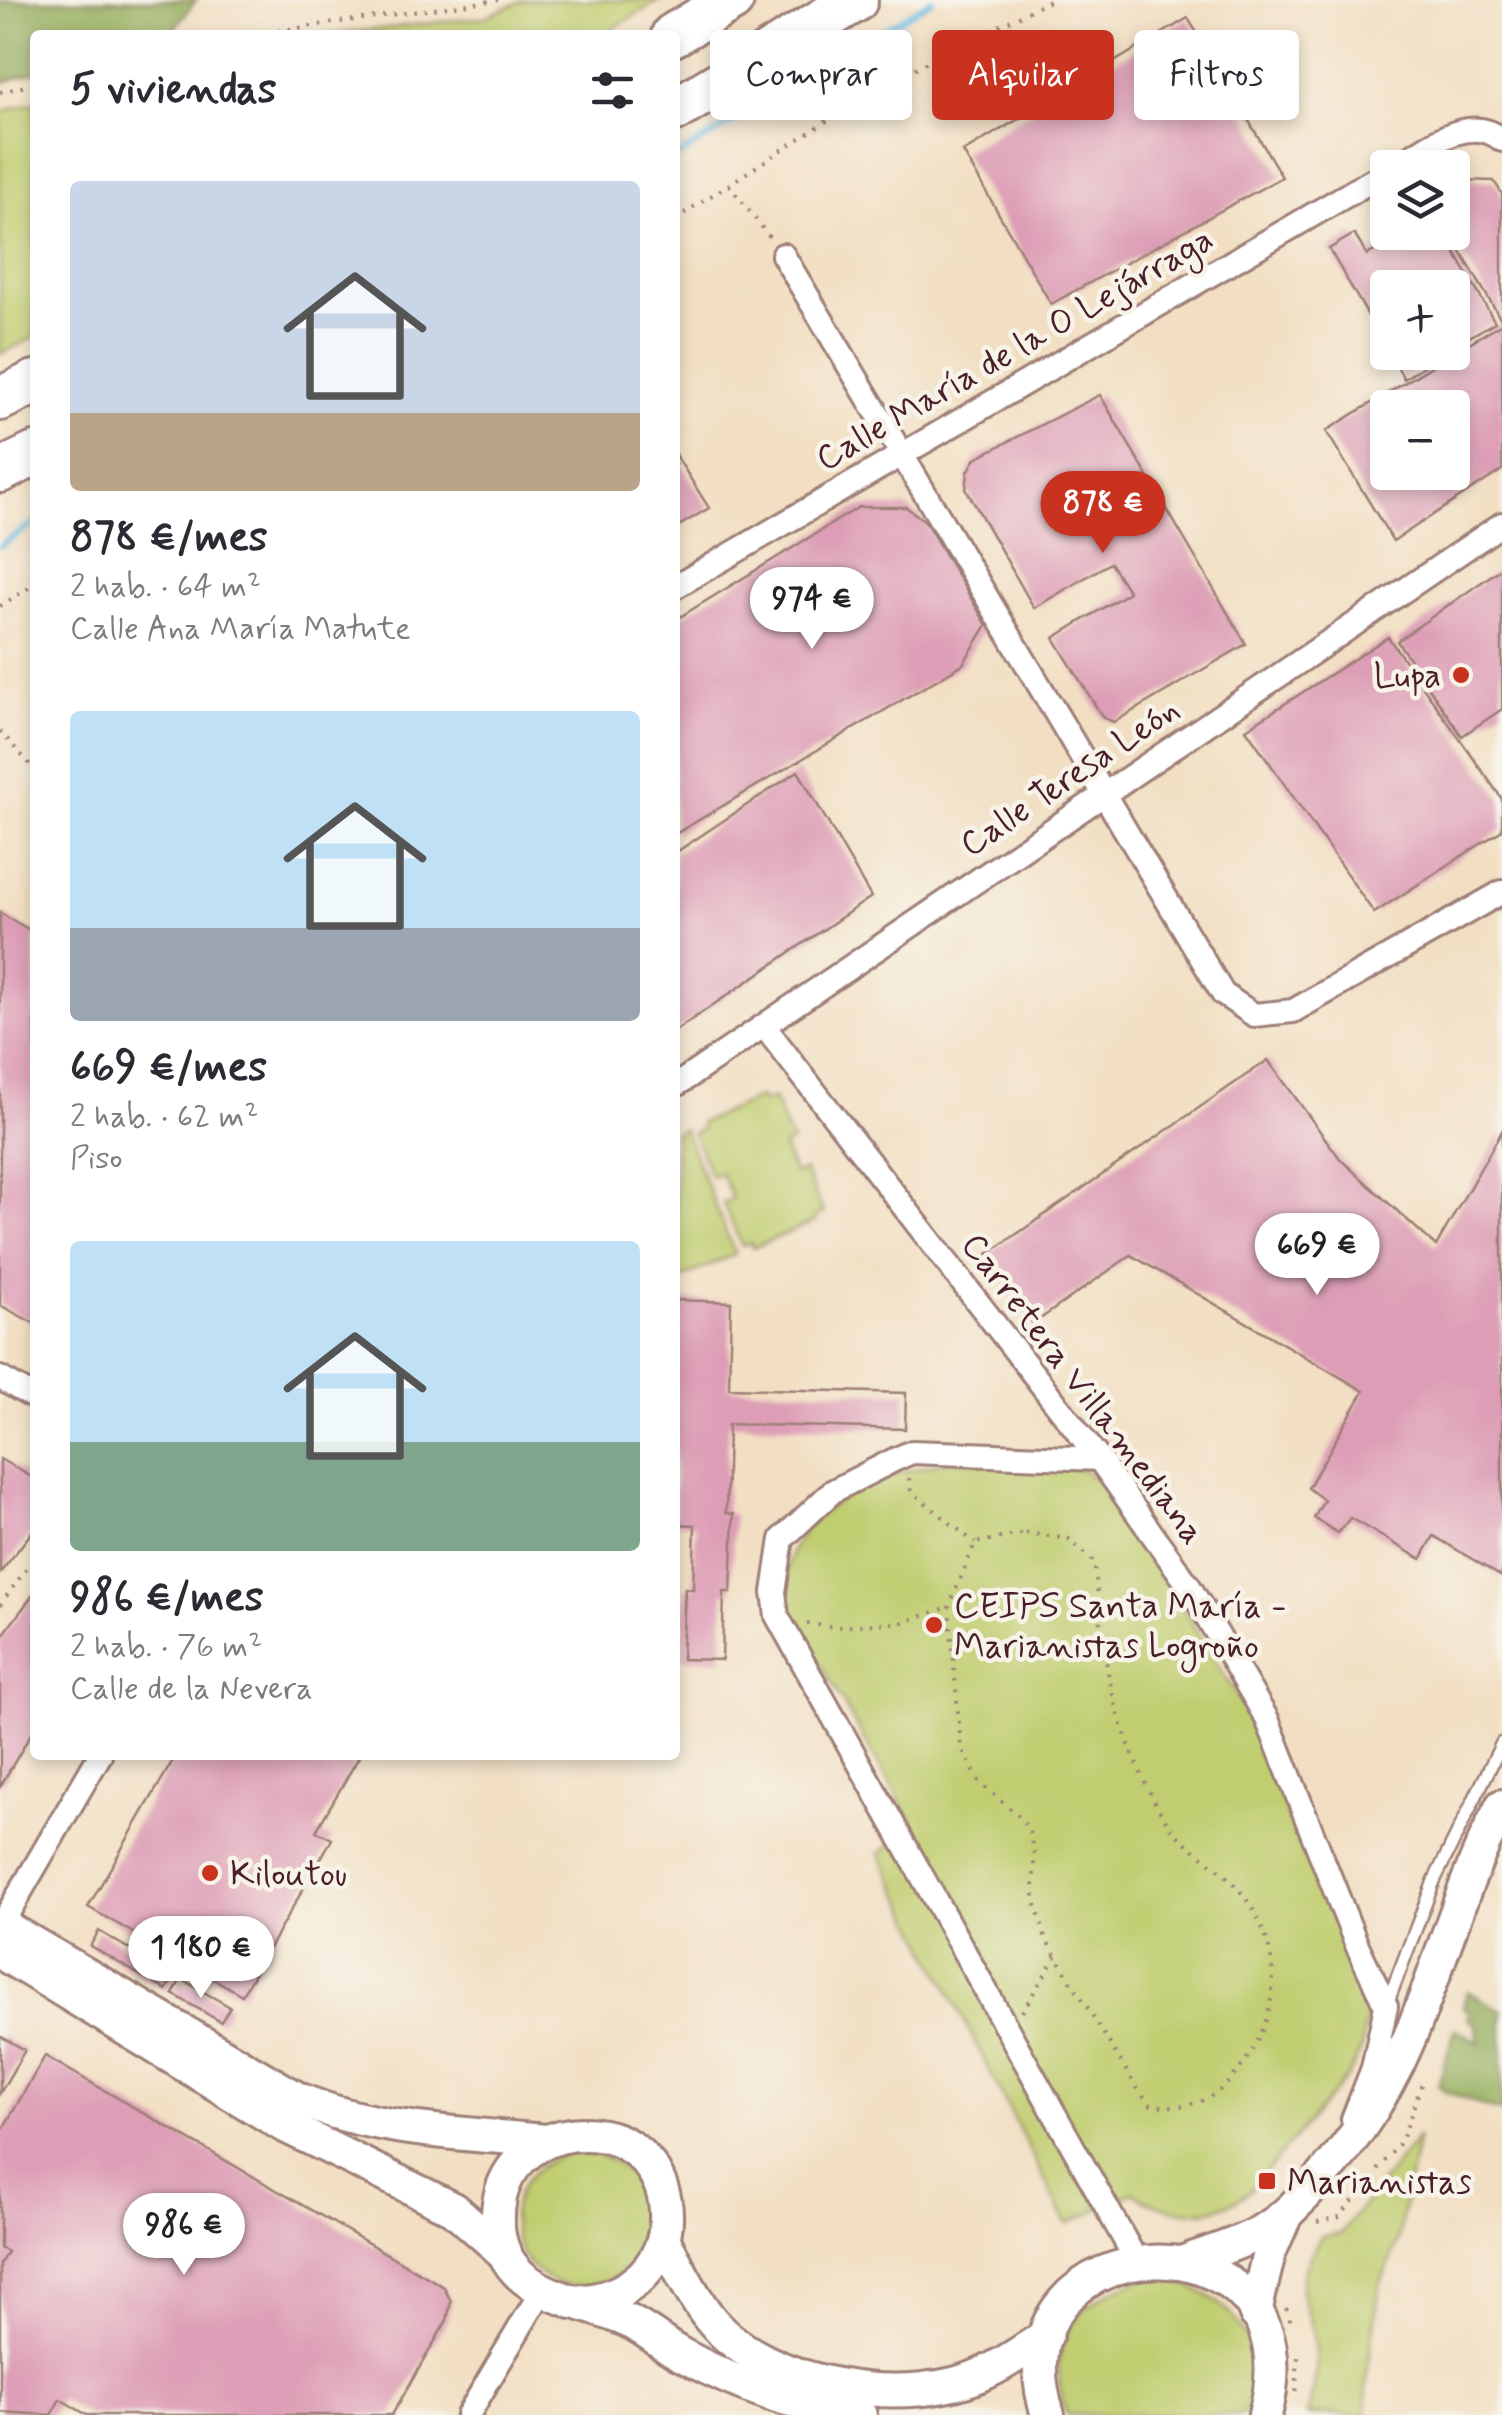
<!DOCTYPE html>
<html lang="es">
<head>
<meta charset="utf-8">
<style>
	:root { --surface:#fff; --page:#f2f2f3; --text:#2b2b33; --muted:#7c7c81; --accent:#c8321e }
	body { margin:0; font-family:Mynerve,sans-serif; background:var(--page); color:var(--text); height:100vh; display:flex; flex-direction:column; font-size:38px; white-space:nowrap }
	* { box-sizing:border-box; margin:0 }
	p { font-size:32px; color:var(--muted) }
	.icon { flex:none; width:55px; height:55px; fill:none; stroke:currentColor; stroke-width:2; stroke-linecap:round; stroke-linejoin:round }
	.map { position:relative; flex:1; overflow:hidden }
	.drawer { position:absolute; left:30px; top:30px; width:650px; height:1730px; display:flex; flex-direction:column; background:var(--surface); border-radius:10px; box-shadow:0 5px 15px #0003 }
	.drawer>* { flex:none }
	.hud { position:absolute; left:710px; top:30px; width:640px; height:90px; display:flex; gap:20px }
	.fabs { position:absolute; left:1370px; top:150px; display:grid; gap:20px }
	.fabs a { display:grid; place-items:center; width:100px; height:100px; border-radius:10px; background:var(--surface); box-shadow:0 5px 15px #0003; font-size:50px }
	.price { position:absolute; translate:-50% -85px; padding:0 22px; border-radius:35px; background:#fff; color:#222; font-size:32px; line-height:65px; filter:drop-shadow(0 2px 5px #0008) }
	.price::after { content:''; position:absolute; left:50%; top:60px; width:30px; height:22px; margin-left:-15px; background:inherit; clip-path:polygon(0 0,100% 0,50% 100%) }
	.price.on { background:var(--accent); color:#fff }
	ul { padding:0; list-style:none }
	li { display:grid; align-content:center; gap:20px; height:530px; padding:0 40px }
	li span { display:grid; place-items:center; height:310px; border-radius:10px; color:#555 }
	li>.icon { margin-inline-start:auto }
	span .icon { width:180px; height:180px; fill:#fffc; stroke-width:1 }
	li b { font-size:42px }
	h2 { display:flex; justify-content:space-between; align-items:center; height:120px; padding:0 40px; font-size:42px }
	.tag { padding:0 35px; border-radius:10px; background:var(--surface); box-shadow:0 5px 15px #0003; font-size:35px; line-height:90px }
	.tag.on { background:var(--accent); color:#fff }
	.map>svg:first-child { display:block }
</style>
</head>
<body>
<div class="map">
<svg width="1502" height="2415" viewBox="0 0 1502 2415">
	<rect width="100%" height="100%" fill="#f7f3e8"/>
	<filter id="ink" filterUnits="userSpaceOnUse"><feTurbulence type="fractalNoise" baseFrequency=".01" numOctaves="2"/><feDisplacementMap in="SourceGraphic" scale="20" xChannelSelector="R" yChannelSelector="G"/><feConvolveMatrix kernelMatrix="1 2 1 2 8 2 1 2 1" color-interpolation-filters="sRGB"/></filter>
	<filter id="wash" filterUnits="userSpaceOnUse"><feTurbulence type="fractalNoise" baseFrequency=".0048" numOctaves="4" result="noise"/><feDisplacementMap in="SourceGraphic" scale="40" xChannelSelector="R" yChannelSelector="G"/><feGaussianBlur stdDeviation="2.25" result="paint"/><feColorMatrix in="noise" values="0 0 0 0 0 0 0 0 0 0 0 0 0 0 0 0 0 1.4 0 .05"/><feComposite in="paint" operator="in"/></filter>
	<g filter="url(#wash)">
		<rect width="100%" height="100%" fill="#f2dfc3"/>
		<!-- green -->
		<g fill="#c0cd6f" stroke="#85764d" stroke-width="2.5">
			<polygon points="524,0 660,0 602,35 325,35 485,17"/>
			<polygon points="35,102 35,337 0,354 0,112"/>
			<polygon points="760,1097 763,1102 773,1098 792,1142 783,1147 795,1174 804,1170 824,1213 815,1216 816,1221 753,1248 751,1243 742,1246 723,1203 732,1198 721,1173 711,1176 693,1133 702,1129 700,1123"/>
			<polygon points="684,1129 735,1254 675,1281 675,1133"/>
			<path d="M954 1460 1082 1469 1112 1492 1243 1706 1368 2003 1362 2047 1349 2075 1247 2193C1214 2219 1167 2216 1133 2192L1067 2224 880 1854 913 1823C883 1772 854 1721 824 1670 813 1652 795 1630 790 1610 764 1511 879 1474 954 1460Z"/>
			<path d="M1418 2137 1397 2244 1380 2285 1367 2373 1366 2415H1307C1312 2395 1319 2372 1316 2351 1308 2292 1284 2298 1321 2237L1340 2234Z"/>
			<circle cx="580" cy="2220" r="67"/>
			<path d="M1157 2277C1229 2291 1271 2340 1245 2415H1067C1040 2338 1082 2290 1157 2277Z"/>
		</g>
		<!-- forest -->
		<g fill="#98b062" stroke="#716846" stroke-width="2.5">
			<polygon points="0,0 196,0 171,33 164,35 35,35 35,72 0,83"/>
			<polygon points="1467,1991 1502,2010 1502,2112 1446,2092 1438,2085 1455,2029 1480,2042 1475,2023 1468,2019 1470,2012 1463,2007"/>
		</g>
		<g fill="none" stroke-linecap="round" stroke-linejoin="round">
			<!-- stream -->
			<g stroke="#69bce5" stroke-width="6">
				<polyline points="675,158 932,0"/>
				<polyline points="0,546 35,523"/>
			</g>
		</g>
		<g id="blocks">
			<!-- building -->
			<g fill="#dd9db6" fill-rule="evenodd">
				<polygon points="1188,18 1282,177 1051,304 963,152"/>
				<polygon points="1460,180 1494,181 1502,194 1502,321 1449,232 1452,185"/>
				<polygon points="1409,232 1443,232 1495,322 1452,347 1452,288 1388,288 1388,350 1329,249 1354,234 1367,255"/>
				<path d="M1502 323V470L1393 541 1326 431ZM1388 408H1452V472H1388Z"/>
				<polygon points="1389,352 1444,352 1404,379"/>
				<polygon points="1100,395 1246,644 1114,722 1103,718 1054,638 1129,592 1110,563 1034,608 966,489 968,472 976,458"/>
				<polygon points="675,454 709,508 675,528"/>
				<polygon points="859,507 906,507 925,521 987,625 963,664 675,834 675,620"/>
				<polygon points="1502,568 1502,709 1462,736 1397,641"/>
				<polygon points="1388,637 1502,799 1502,830 1374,913 1246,729"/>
				<polygon points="798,771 871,897 675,1031 675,853"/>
				<polygon points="0,913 35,933 35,1324 0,1305"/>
				<polygon points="1268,1060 1341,1160 1436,1246 1502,1131 1502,1577 1434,1536 1421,1559 1350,1518 1338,1533 1314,1518 1324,1500 1308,1488 1364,1391 1131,1255 1033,1324 988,1254"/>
				<polygon points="675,1300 731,1302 729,1388 906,1393 905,1429 728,1424 726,1513 734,1514 731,1592 724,1592 722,1660 682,1659 685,1588 693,1589 695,1525 675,1524"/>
				<polygon points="0,1459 35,1479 35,1528 0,1573"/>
				<polygon points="35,1592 35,1727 0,1787 0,1639"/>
				<polygon points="176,1755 360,1755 316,1831 332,1839 242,1995 88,1907"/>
				<polygon points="99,1931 174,1976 166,1990 90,1946"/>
				<polygon points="181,1979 230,2007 221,2022 173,1994"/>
				<polygon points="0,2036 25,2050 0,2093"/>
				<polygon points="45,2056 444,2287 451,2302 447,2320 392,2415 87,2415 60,2399 51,2415 0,2412 0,2264 7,2252 0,2248 0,2134"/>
			</g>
		</g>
	</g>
	<g filter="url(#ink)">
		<use href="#blocks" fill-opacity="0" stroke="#9e7f77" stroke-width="2.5"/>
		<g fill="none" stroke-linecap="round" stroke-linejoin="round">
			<!-- service casing -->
			<g stroke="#9e7f77" stroke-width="16">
				<polyline id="service" points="1387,2004 1434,1881 1502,1743"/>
			</g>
			<!-- minor casing -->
			<g stroke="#9e7f77" stroke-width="28">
				<g id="minor">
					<path d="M1393 168C1423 150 1469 111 1502 140"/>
					<polyline points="783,255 1223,994 1254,1015 1293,1011 1502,892"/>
					<polyline points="675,587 1388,171"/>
					<polyline points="764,1026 1099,1459 1189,1586 1267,1719 1356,1943 1386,2006 1373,2068 1353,2119"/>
					<polyline points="675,1086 1502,524"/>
					<polyline points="0,1378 35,1398"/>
					<polyline points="1099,1459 912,1452 896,1459 833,1491 782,1539 774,1592 777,1616 1136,2260"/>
					<polyline points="1,1925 100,1755"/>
					<polyline points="468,2415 541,2292"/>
				</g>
			</g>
			<!-- secondary casing -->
			<g stroke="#9e7f77" stroke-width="38">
				<g id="secondary">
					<path d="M0 1924 298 2099C376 2132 463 2133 547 2141"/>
					<polyline points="0,1952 283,2125 454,2209 505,2254"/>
					<path d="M664 2241C679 2267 692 2297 711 2320 767 2388 910 2410 987 2372 1008 2362 1027 2348 1046 2336"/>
					<path d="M1184 2262C1219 2249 1259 2239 1287 2213 1337 2167 1383 2102 1409 2039 1442 1961 1462 1881 1502 1806"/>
					<path d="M572 2302C701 2299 690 2134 584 2134 552 2134 524 2149 508 2176 499 2192 497 2210 498 2228 505 2299 580 2297 630 2322 648 2331 664 2345 682 2355 743 2388 792 2404 860 2415"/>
					<polyline points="1255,2312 1269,2253 1286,2214"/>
					<path d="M1048 2415C984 2219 1322 2202 1265 2415"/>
				</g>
			</g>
			<!-- motorway casing -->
			<g stroke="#9e7f77" stroke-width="48">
				<g id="motorway">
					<polyline points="673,35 732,0"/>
					<polyline points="675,110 856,0"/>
					<polyline points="0,399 35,382"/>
					<polyline points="0,471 35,454"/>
				</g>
			</g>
			<!-- path -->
			<g stroke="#9e7f77" stroke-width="4" stroke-dasharray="2.5 8" stroke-linecap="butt">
				<polyline points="247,35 498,0"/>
				<polyline points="0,92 35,84"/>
				<polyline points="729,185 771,239"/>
				<polyline points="675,219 886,83 1051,0"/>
				<polyline points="0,606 35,584"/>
				<polyline points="0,731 35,770"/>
				<polyline points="909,1478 911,1491 975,1543"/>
				<path d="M1026 1533 1069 1539 1094 1562C1101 1620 1104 1679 1125 1734 1136 1763 1153 1806 1173 1830 1189 1849 1213 1862 1230 1880 1280 1931 1287 2001 1246 2060 1219 2099 1198 2110 1151 2105L1137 2088 1046 1940 1034 1898V1853L1029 1831 1020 1817 980 1783 961 1747 949 1607 975 1543Z"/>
				<polyline points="0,1605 35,1557"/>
				<polyline points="807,1624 838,1627 903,1622 949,1607"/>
				<polyline points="1022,2012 1056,1956"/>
				<polyline points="1317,2222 1340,2217 1402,2140 1423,2080"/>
				<polyline points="1286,2308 1293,2327"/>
				<polyline points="1296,2391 1298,2356"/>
			</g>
			<!-- service -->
			<use href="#service" stroke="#fff" stroke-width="11"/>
			<!-- minor -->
			<use href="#minor" stroke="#fff" stroke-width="22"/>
			<!-- secondary -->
			<use href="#secondary" stroke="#fff" stroke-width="32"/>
			<!-- motorway -->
			<use href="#motorway" stroke="#fff" stroke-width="42"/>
		</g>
	</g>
	<!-- markers -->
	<g fill="#c8321e" stroke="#f7f3e8" stroke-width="4">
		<circle cx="1461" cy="675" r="10"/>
		<circle cx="934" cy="1625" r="10"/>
		<circle cx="210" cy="1873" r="10"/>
		<rect x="1257" y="2171" width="20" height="20" rx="5"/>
	</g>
	<g text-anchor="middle" stroke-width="9" stroke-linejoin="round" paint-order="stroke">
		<!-- street labels -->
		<g font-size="35" fill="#4a1f2b" stroke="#f7f3e8">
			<text transform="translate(1014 348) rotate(-30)" y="12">Calle María de la O Lejárraga</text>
			<text transform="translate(1069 776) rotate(-34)" y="12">Calle Teresa León</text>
			<text transform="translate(1084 1388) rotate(53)" y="12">Carretera Villamediana</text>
		</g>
		<!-- poi labels -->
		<g font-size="35" fill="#4a1f2b" stroke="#f7f3e8" text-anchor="start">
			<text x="1441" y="687" text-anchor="end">Lupa</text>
			<text x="954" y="1617">CEIPS Santa María -<tspan x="954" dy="40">Marianistas Logroño</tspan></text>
			<text x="230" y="1885">Kiloutou</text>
			<text x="1287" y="2193">Marianistas</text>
		</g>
	</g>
</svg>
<div class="fabs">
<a><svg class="icon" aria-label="layers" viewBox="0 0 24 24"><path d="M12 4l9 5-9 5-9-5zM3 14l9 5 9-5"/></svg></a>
<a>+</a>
<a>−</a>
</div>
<b class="price on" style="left:1103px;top:556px">878 €</b>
<b class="price" style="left:812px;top:652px">974 €</b>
<b class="price" style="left:1317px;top:1298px">669 €</b>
<b class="price" style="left:201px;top:2001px">1 180 €</b>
<b class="price" style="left:184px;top:2278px">986 €</b>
<div class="hud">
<a class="tag">Comprar</a>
<a class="tag on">Alquilar</a>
<a class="tag">Filtros</a>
</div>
<section class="drawer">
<h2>5 viviendas<svg class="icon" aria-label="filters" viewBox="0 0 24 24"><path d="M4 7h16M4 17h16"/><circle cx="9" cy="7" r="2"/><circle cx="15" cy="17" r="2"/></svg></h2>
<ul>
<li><span style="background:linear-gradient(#c9d6e8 75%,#b9a48a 0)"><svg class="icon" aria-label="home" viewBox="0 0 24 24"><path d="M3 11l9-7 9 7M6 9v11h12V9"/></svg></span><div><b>878 €/mes</b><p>2 hab. · 64 m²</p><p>Calle Ana María Matute</p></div></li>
<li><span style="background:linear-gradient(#bfe0f5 70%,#9aa5b1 0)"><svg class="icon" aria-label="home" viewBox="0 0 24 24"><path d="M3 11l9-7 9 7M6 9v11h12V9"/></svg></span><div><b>669 €/mes</b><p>2 hab. · 62 m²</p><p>Piso</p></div></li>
<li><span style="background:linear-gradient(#bfe0f5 65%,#7fa58c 0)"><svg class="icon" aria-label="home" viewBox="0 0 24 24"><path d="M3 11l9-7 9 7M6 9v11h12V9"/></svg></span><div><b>986 €/mes</b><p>2 hab. · 76 m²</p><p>Calle de la Nevera</p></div></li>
</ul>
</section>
</div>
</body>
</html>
